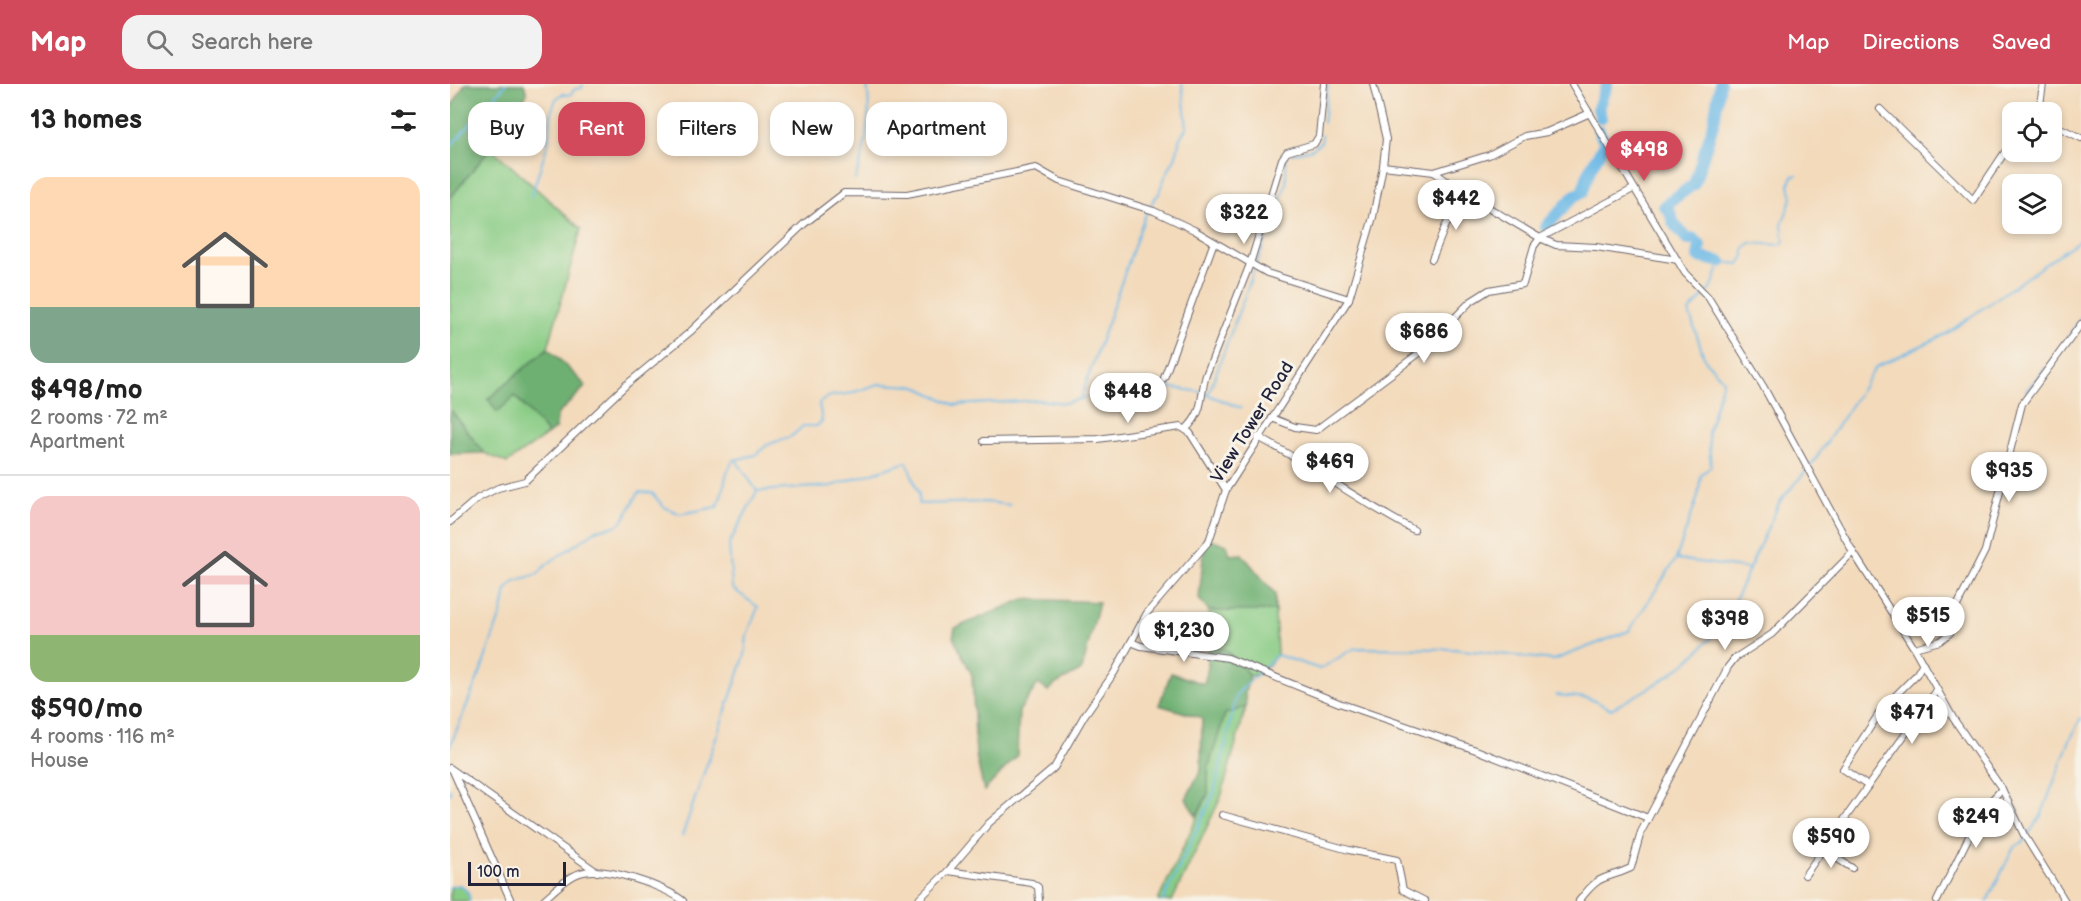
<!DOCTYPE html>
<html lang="en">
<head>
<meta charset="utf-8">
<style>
	:root { --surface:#fff; --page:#f2f2f2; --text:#222; --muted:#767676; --line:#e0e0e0; --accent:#d1495b }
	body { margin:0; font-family:"Balsamiq Sans",sans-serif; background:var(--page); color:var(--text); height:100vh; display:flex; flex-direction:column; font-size:22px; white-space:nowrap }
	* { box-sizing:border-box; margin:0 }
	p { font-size:20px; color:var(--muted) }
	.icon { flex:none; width:33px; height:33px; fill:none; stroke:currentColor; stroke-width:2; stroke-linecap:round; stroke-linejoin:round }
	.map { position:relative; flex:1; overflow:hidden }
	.sheet { display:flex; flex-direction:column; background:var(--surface); width:450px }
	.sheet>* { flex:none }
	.banner { position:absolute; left:18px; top:18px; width:570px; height:54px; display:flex; gap:12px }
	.buttons { position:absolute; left:1552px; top:18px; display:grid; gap:12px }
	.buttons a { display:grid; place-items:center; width:60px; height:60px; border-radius:12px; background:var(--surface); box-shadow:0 3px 9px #0003; font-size:30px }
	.scale { position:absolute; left:18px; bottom:15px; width:98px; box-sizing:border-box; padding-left:6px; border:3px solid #22223b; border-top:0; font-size:16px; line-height:21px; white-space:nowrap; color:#22223b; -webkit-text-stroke:4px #f7f3e8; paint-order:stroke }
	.price { position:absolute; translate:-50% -51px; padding:0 14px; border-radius:21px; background:#fff; color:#222; font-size:20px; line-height:39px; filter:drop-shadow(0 2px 3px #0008) }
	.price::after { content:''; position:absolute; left:50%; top:36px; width:18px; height:14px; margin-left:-9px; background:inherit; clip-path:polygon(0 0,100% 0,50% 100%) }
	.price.current { background:var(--accent); color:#fff }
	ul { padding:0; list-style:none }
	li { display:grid; align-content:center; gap:12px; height:318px; padding:0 30px }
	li+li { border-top:2px solid var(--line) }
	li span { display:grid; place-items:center; height:186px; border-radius:18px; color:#555 }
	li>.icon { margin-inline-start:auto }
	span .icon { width:108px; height:108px; fill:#fffc; stroke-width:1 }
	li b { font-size:26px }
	h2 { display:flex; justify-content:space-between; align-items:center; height:72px; padding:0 30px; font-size:26px }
	.tag { padding:0 21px; border-radius:18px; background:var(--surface); box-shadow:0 3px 9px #0003; font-size:21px; line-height:54px }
	.tag.current { background:var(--accent); color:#fff }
	header { display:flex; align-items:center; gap:36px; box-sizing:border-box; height:84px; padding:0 30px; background:var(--accent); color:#fff }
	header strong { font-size:28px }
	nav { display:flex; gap:33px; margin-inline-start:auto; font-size:21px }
	.search { width:420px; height:54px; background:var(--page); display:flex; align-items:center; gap:15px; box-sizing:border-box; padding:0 21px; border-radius:18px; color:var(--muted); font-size:22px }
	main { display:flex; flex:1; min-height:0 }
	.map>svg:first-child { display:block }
</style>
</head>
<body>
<header>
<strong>Map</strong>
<div class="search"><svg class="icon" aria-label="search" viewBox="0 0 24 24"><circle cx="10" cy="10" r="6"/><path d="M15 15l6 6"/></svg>Search here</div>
<nav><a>Map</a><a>Directions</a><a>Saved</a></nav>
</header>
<main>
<section class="sheet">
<h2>13 homes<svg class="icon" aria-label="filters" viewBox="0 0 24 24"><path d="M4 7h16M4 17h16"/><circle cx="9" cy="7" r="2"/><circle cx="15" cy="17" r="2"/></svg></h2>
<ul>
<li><span style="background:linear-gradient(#ffd9b3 70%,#7fa58c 0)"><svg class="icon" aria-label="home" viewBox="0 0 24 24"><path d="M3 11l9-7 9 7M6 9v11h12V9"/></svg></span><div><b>$498/mo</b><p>2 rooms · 72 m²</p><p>Apartment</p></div></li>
<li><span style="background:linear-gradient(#f6c9c9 75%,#8fb573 0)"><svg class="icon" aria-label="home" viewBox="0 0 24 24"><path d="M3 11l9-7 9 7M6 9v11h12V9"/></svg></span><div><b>$590/mo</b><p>4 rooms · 116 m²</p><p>House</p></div></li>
</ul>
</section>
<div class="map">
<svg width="1631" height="817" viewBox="0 0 1631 817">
	<rect width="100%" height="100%" fill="#f7f3e8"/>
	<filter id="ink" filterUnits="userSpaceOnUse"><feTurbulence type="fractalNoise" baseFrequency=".0167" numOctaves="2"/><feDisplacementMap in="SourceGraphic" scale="12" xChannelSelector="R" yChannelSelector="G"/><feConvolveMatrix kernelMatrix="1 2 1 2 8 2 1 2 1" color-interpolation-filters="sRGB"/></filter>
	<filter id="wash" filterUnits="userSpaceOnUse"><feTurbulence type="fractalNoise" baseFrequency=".008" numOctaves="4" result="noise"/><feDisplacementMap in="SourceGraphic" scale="24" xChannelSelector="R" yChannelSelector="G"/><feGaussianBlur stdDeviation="1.35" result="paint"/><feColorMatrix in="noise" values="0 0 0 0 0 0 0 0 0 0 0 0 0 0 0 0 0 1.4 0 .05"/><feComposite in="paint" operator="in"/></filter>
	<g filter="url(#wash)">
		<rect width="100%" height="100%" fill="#f3dabb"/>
		<!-- green -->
		<g fill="#89cc85" stroke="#567760" stroke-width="1.5">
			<polygon points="41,64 131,145 98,264 38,315 65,312 98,350 57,379 34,369 0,325 0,114"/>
			<polygon points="759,527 825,527 827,571 812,589 800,592 776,566 758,564"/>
			<polygon points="796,623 771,713 722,817 708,817 758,710 758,685 775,630"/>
			<polygon points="10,801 18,808 20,817 0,817 0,803"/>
		</g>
		<!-- forest -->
		<g fill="#6eb072" stroke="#486956" stroke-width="1.5">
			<polygon points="15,0 74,0 77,10 41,64 0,114 0,25"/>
			<polygon points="98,264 136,302 107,331 106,344 98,350 65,312 47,328 38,315"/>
			<polygon points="0,325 34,369 0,370"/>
			<polygon points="755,453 777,461 780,471 792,470 825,510 825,527 759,527 749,515"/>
			<polygon points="574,515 649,518 632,586 606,600 598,607 588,600 569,627 567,672 534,707 526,672 522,591 503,553 505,544"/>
			<polygon points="758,564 776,566 800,592 795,608 796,623 775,630 758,685 758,710 746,732 736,715 751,685 752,634 709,621 721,589 754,600 758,583"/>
		</g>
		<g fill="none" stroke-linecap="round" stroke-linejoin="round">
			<!-- stream -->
			<g stroke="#6dbae7" stroke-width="2">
				<polyline points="873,39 878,0"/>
				<polyline points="0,63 56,0"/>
				<polyline points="842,70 862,65 871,58 872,51"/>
				<path d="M405 96C415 68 422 30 417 0"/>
				<polyline points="81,113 98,59 102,26 106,15 112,10 120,11 125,5 132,4 133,0"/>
				<polyline points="1618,253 1631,233"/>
				<polyline points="1576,307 1595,284"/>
				<polyline points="758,311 836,100 836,73"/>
				<path d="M630 316 694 134 704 115 709 110C712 96 719 86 725 74 731 61 725 56 737 44L732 0"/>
				<polyline points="286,376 307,407 382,402 457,378 469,410 469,420 535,418 560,421"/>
				<polyline points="1226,475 1248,412 1251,391 1261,382 1258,348 1273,296 1255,276 1239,228 1262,203 1271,178 1289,180 1294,172 1294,164 1300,159 1331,161 1334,157 1332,140 1342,114 1339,101 1343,92 1347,91"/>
				<path d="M1106 611 1138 614 1161 625C1201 604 1243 581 1270 542 1282 525 1290 504 1299 485"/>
				<path d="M0 662 30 589 52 527 56 506 65 497 88 490 97 480 147 446 165 442 172 438 189 408 202 409 214 423 230 430 267 423C275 408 273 390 284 376L305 371 317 361 342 352 353 342H367L372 337 369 319 380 312 398 310 429 300 465 302 505 321 589 316 615 319 644 311 651 314 701 308 705 301 751 308 791 324"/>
				<polyline points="0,705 0,710"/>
				<polyline points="232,752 295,571 297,551 308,523 282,504 279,460 307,407"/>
				<polyline points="0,803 10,801 18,808 20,817"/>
				<polyline points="713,817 764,709 787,610 827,571 870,585 905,564 1003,565 1104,576 1179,547 1226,475 1299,485 1330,417 1363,379 1426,283 1496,250 1631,155"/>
				<polyline points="1537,817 1564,763 1573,758 1591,732 1619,658 1631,634"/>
			</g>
			<!-- river -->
			<g stroke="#6dbae7" stroke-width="12">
				<polyline points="1270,0 1264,38 1244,100 1214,122 1219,126 1224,140 1238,156 1244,155 1250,161 1248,173 1271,178"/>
				<polyline points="1151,34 1148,24 1157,0"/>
				<polyline points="1096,143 1125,111 1132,109 1140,85 1155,59 1149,47"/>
			</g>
		</g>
	</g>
	<g filter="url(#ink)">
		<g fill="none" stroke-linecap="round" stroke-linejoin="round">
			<!-- minor casing -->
			<g stroke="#6b6268" stroke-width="8">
				<g id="minor">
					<polyline points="1122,0 1235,189 1258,213 1313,302 1403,468 1464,564 1503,634 1552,705 1574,751 1615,817"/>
					<polyline points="1430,25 1523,116 1563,56"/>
					<polyline points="1589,28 1593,0"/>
					<polyline points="1602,40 1631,54"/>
					<polyline points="933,82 984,88 1014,109"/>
					<polyline points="984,88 1039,71 1075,52 1097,48 1140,29"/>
					<polyline points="982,175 995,143 1014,109 1090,154 1183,105"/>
					<polyline points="714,294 764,158"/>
					<polyline points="822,334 845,343 866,346 972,267 1020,218 1039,206 1073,200 1084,162 1090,154 1106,161 1146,163 1228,176"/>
					<path d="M736 345C755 326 749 315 756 291L800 180 832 75 837 68 864 60 869 52 874 0"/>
					<path d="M808 353C861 381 910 418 964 446"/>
					<polyline points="534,357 648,355 731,343 740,349 776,406"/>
					<polyline points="0,438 28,414 48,404 75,397 177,300 240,248 354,140 394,109 457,110 586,84 609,97 704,127 744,146 817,189 899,215"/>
					<polyline points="681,558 691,562 778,574 889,619 1026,666 1198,734"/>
					<polyline points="1464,564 1490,557 1500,549 1507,522 1535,467 1572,320 1631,240"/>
					<polyline points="0,684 147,788"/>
					<polyline points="3,687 61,817"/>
					<polyline points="1418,702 1487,606"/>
					<polyline points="772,731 899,766 947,776 953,806 975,817"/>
					<polyline points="1372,765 1402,784"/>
					<polyline points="498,787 582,799 588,803 589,817"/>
					<polyline points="1355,791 1418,702 1393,685 1432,625 1466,591 1473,579"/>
					<path d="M92 817C103 808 117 793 130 789 152 781 216 802 233 817"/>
					<polyline points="467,817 498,787 539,739 604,684 634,632 664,589 697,529 759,457 776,406 899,215 923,133 933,82 936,55 923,0"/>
					<path d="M1129 817C1151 788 1153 797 1181 784L1191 748 1278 583 1285 574 1322 550 1403 468"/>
					<polyline points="1487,817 1532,726 1552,705"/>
				</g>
			</g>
			<!-- minor -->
			<use href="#minor" stroke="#fff" stroke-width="6"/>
		</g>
	</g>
	<g text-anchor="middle" stroke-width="6" stroke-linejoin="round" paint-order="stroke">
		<!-- street labels -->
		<g font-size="18" fill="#22223b" stroke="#f7f3e8">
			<text transform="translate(802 338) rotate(-58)" y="6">View Tower Road</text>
		</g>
	</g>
</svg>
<div class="buttons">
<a><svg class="icon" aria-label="locate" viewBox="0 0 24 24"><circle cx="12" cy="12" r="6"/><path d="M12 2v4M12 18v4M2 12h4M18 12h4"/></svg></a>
<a><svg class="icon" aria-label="layers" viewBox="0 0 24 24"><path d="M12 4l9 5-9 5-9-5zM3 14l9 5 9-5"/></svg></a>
</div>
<div class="scale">100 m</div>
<b class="price current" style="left:1194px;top:98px">$498</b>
<b class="price" style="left:1006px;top:147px">$442</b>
<b class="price" style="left:794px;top:161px">$322</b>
<b class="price" style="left:974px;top:280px">$686</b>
<b class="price" style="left:678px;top:340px">$448</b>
<b class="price" style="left:880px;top:410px">$469</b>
<b class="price" style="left:1559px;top:419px">$935</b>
<b class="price" style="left:1478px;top:564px">$515</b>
<b class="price" style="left:1275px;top:567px">$398</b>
<b class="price" style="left:734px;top:579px">$1,230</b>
<b class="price" style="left:1462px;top:661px">$471</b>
<b class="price" style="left:1526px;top:765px">$249</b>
<b class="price" style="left:1381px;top:785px">$590</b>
<div class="banner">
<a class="tag">Buy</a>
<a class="tag current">Rent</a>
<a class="tag">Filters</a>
<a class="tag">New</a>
<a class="tag">Apartment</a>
</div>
</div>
</main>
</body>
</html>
